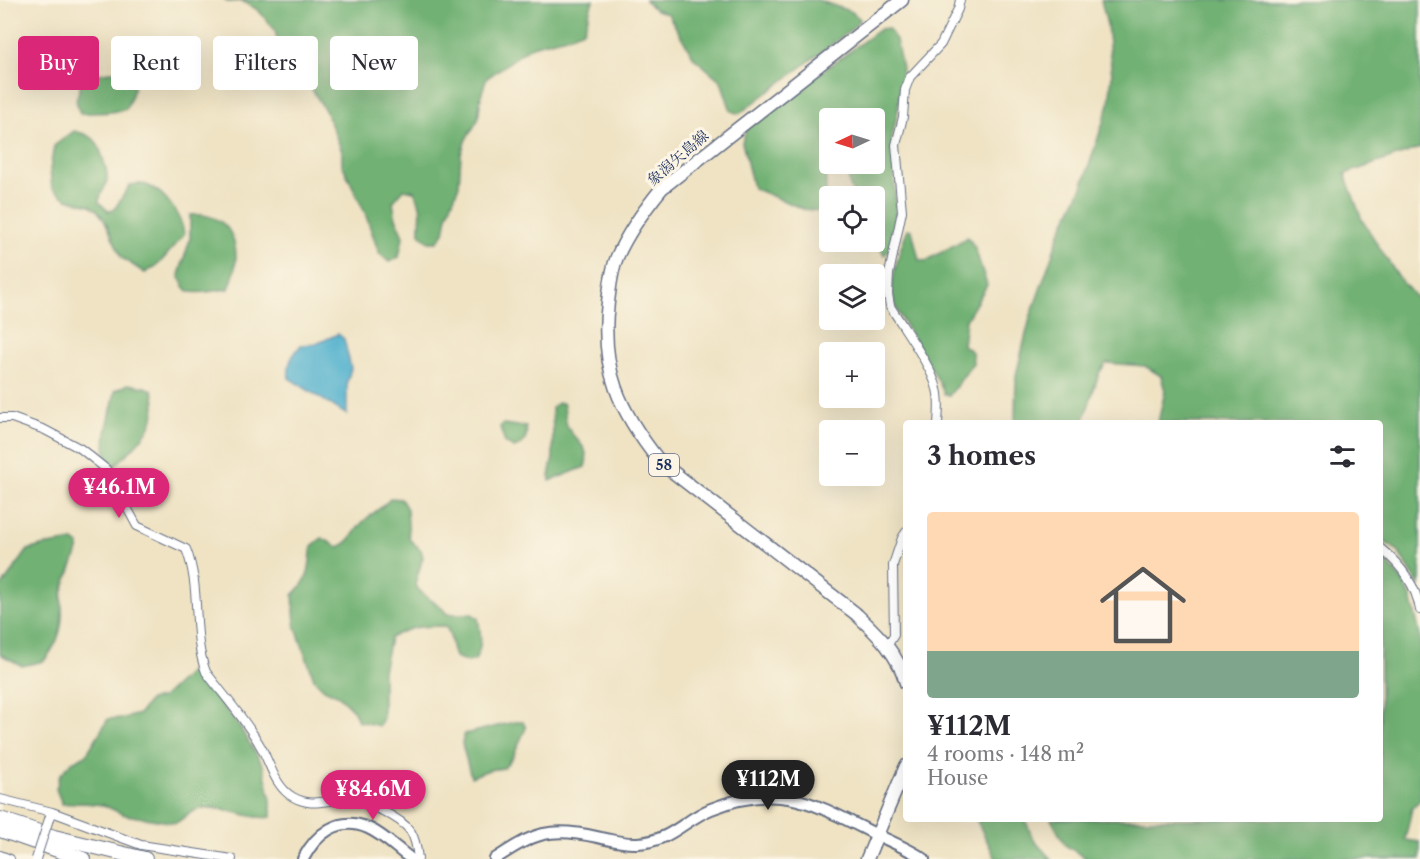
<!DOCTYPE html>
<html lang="en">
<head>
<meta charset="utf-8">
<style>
	:root { --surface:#fff; --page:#f7f7f7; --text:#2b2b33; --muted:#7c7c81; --accent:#db2777 }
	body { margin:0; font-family:"Libre Caslon Text","Noto Serif JP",serif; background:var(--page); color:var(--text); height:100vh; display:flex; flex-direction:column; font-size:22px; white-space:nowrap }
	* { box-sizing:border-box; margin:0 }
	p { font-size:20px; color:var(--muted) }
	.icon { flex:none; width:33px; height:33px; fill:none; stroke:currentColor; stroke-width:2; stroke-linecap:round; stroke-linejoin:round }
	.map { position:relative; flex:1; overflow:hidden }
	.side { position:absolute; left:903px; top:420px; width:480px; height:402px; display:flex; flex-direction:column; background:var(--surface); border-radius:6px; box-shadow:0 6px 24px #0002 }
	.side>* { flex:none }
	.top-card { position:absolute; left:18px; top:36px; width:570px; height:54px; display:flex; gap:12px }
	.needle { width:39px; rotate:266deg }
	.controls { position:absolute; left:819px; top:108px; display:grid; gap:12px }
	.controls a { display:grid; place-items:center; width:66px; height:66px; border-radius:6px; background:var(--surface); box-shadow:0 6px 24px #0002; font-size:30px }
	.price { position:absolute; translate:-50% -51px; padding:0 14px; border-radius:21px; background:var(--accent); color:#fff; font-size:20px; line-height:39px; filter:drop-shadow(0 2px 3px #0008) }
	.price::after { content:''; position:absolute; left:50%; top:36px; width:18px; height:14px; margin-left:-9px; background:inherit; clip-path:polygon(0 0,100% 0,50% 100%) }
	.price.on { background:#222; color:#fff }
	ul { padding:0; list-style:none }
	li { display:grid; align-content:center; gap:12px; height:318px; padding:0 24px }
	li span { display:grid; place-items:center; height:186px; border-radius:6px; color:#555 }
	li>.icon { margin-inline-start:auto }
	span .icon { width:108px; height:108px; fill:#fffc; stroke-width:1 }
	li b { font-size:26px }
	h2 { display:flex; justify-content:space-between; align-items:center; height:72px; padding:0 24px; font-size:26px }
	.tag { padding:0 21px; border-radius:6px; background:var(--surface); box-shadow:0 6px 24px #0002; font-size:21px; line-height:54px }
	.tag.on { background:var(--accent); color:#fff }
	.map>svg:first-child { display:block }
</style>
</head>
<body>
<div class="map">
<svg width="1420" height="859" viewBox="0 0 1420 859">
	<rect width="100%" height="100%" fill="#fcf5e5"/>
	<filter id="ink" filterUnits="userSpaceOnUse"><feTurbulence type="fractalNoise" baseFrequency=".0167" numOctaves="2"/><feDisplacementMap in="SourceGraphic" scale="12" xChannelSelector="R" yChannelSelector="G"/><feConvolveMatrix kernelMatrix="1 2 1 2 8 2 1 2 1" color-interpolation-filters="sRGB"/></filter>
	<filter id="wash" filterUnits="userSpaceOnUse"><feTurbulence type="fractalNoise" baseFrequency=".008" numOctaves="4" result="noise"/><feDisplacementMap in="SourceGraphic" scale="24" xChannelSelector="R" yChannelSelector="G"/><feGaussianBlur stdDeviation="1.35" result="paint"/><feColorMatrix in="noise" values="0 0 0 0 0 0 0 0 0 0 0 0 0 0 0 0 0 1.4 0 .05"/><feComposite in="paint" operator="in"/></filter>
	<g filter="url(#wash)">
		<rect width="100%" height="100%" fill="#efe3c4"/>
		<!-- forest -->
		<g fill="#71b173" stroke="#467068" stroke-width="1.5">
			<path d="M224 0H593L584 30 570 36 532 46 486 79 481 96 478 120 466 139 461 154 459 185 447 216 444 233 437 242H429L420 234C419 213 425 211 414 191L404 189 393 202 395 215 403 237 399 257 389 262 379 253 365 213 342 164V151L325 110 302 74 281 59 275 30 258 10 242 1 228 2Z"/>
			<polygon points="645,0 818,0 852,12 860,19 852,29 739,114 731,111 721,81 694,58 668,14 654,9"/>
			<polygon points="1101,0 1420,0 1420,148 1345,174 1362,220 1399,278 1420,302 1420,586 1397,550 1380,539 1380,423 1158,423 1165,391 1161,376 1145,366 1106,363 1099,373 1083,423 1016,423 1015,421 1016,375 1030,318 1061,230 1082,187 1109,104 1112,75 1107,25"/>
			<polygon points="888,28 896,40 902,68 898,110 892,138 896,210 890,250 884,255 875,241 874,196 854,196 849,183 848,164 874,164 874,118 830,118 829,123 825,126 826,197 818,211 803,209 753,188 742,142 748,126 880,29"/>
			<path d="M128 68C139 85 133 92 126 109 112 114 95 112 80 114L76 100 82 81 94 75Z"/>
			<path d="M74 131C96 136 98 141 104 162 106 168 108 174 107 180 106 188 100 193 99 202L108 211 114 210 130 185C137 184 142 183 149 186 165 192 183 218 184 235L159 264 145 273 122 258 105 221 97 210 90 205 67 199 52 188 50 170 54 146Z"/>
			<path d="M190 215C236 211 244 253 229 289 213 290 205 294 189 292L183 285 179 275 190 239Z"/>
			<path d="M908 229 912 230 919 260 926 261 968 237 975 248 987 285 966 320 963 345 972 352 973 363 949 396 944 394C935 365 892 315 892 292 892 275 901 244 908 229Z"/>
			<path d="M128 384 146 387 153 391C162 427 136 444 114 467L109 466C99 441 111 417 115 391Z"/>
			<path d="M558 403H563C566 411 564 420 568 428 575 441 592 447 585 467L550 481C548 471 552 466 553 457 553 441 553 425 552 408Z"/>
			<path d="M503 424 526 427C528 438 524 445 514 448L505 443 500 427Z"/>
			<path d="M391 498 401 499 407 509 409 539 421 550 423 557 415 584C423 599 437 600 447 614H472L478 618C481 634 483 646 475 660L468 662 455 657C450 645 453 636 445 626 422 626 411 626 390 638L383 671V718L379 726 358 721 354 711 339 696 324 689 314 679 295 625 293 595C312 577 308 569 312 546L322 538 338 547C354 541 353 530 365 520 374 512 383 507 391 498Z"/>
			<path d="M74 541 79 545C78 556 67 577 63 590 60 599 63 609 62 618 61 636 54 648 44 661L22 666 0 654V588L28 550 41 546Z"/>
			<polygon points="1380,554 1404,583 1411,597 1420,635 1420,800 1412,808 1405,840 1420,842 1420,859 1087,859 1065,845 1051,819 1380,819"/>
			<path d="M189 673H197L239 726 263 765 271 800V817C248 821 219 802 196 810 189 813 182 819 176 823L125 815 103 805 84 803 62 804 56 789 60 775 72 762 86 755 108 719 124 718 139 714 150 700 162 698Z"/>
			<polygon points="514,722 523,722 526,728 513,756 504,768 489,770 471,777 462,744 464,734"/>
			<polygon points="976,819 1025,819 1033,839 1051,859 996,859"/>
		</g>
		<!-- water -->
		<path fill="#4fb0cd" stroke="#357096" stroke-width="1.5" d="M338 334 344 339 351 368 347 382V415L289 378C287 363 292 356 301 345L316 344Z"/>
	</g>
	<g filter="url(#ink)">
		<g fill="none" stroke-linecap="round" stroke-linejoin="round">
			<!-- street casing -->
			<g stroke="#656e82" stroke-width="10">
				<g id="street">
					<path d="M0 418H12L45 430 81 449 106 469 137 526 186 549C202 589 191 633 206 672 224 696 246 720 261 747 270 763 275 787 293 797 313 808 326 799 347 800 365 801 401 817 411 832 416 840 417 850 418 859"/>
					<path d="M938 423C939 412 940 400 937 389 932 367 903 327 890 306L888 294 889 274 902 211 896 145 903 117 905 90 910 77 941 44 958 9 960 0"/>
					<path d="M1380 548C1400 564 1416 585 1420 610"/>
					<polyline points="887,646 894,635 893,565 902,538 906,532"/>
					<polyline points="0,799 52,812 141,845 232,859"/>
					<polyline points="0,855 10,859"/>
				</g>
			</g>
			<!-- secondary casing -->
			<g stroke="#656e82" stroke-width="14">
				<g id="secondary">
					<path d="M303 859C316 834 339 815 368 828 384 835 397 849 411 859"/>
					<path d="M495 859C534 833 550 826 597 837 610 840 624 844 638 843 671 841 684 820 711 809 781 781 815 804 875 834 892 842 909 849 924 859"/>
				</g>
			</g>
			<!-- primary casing -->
			<g stroke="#656e82" stroke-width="15">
				<g id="primary">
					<path d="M902 0 662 188C644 210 628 232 617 257 611 271 610 287 608 302 600 369 619 411 660 462L855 613C877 634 898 653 906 683"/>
					<polyline points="867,859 906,766"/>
				</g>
			</g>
			<!-- highway casing -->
			<g stroke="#656e82" stroke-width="16">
				<g id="highway">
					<polyline points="0,819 54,837 145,859"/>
					<polyline points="0,830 83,859"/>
				</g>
			</g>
			<!-- street -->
			<use href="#street" stroke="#fff" stroke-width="8"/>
			<!-- secondary -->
			<use href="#secondary" stroke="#fff" stroke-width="10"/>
			<!-- primary -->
			<use href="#primary" stroke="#fff" stroke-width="12"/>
			<!-- highway -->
			<use href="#highway" stroke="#fff" stroke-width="14"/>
			<!-- street-bridge casing -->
			<g stroke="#656e82" stroke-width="10" stroke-linecap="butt">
				<polyline id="street-bridge" points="36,859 50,816"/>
			</g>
			<!-- street-bridge -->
			<use href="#street-bridge" stroke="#fff" stroke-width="8"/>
		</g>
	</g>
	<g text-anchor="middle" stroke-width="6" stroke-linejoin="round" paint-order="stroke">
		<!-- shield labels -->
		<rect fill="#fcf5e5" stroke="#5e6a86" stroke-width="1.5" x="649" y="454" width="30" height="22" rx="4.5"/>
		<g font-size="14" font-weight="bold" fill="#1b2f5e">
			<text x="664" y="470">58</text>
		</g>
		<!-- street labels -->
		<g font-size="15" fill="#1b2f5e" stroke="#fcf5e5">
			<text transform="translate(678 158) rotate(-41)" y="5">象潟矢島線</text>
		</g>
	</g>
</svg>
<div class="controls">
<a><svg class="needle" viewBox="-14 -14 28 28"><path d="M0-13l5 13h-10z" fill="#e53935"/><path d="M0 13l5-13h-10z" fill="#7c7c81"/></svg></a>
<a><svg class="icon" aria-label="locate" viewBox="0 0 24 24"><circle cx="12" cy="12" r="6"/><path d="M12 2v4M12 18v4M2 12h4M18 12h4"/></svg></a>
<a><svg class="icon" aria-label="layers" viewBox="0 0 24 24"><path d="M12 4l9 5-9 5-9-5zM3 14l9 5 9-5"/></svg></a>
<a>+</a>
<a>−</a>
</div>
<b class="price" style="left:119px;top:519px">¥46.1M</b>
<b class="price on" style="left:768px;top:811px">¥112M</b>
<b class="price" style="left:373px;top:821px">¥84.6M</b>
<div class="top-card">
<a class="tag on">Buy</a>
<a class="tag">Rent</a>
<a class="tag">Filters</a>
<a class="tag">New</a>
</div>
<section class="side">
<h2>3 homes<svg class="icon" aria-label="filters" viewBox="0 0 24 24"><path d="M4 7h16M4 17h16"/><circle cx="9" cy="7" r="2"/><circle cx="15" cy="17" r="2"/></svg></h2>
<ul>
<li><span style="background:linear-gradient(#ffd9b3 75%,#7fa58c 0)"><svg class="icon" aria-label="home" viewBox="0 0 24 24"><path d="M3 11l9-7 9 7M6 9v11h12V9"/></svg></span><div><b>¥112M</b><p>4 rooms · 148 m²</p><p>House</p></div></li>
</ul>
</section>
</div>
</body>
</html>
